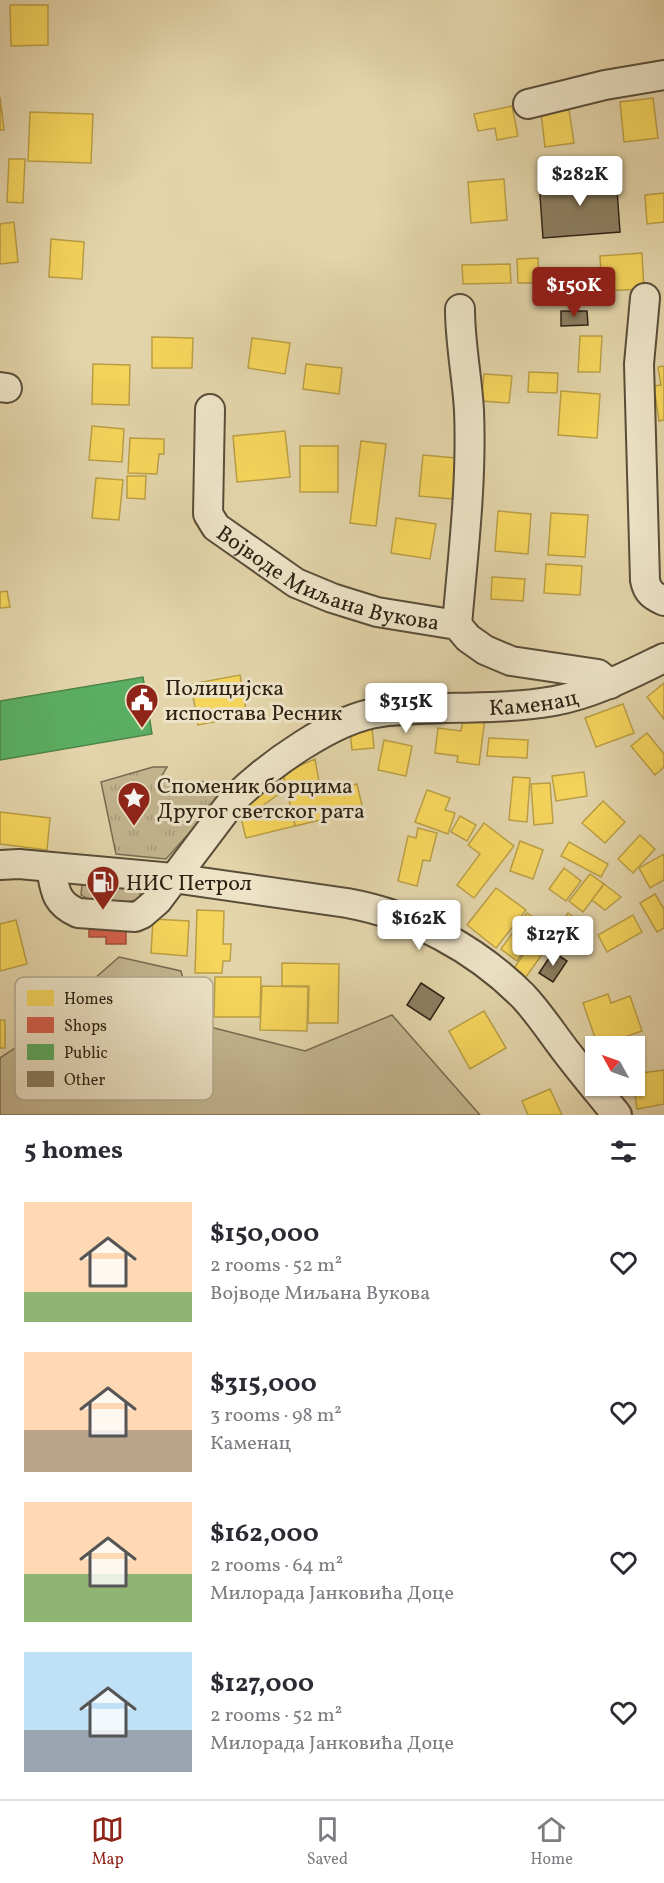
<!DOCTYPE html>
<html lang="en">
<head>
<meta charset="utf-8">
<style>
	:root { --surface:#fff; --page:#f2f2f3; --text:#2b2b33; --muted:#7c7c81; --line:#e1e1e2; --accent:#8f2418 }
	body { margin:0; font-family:Vollkorn,serif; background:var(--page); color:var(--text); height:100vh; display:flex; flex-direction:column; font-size:22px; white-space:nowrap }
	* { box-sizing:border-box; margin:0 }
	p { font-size:20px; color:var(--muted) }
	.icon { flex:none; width:33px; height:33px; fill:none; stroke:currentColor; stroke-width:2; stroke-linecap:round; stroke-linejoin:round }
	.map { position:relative; height:1115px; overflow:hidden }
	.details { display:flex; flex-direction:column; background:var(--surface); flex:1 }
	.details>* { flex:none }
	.needle { width:39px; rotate:310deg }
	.controls { position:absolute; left:585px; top:1036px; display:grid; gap:12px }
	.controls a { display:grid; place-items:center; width:60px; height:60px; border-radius:0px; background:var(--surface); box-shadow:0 2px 4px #0004; font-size:30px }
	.price { position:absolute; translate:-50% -51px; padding:0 14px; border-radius:6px; background:#fff; color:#222; font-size:20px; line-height:39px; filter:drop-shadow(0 2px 3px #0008) }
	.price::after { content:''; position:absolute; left:50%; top:36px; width:18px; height:14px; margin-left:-9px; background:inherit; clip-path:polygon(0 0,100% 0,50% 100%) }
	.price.current { background:var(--accent); color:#fff }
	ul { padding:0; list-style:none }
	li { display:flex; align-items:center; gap:18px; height:150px; padding:0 24px }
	li span { display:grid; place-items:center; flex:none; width:168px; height:120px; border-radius:0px; color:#555 }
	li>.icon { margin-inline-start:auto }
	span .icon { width:72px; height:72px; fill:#fffc; stroke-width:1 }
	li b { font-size:26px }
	h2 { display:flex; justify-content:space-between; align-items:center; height:72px; padding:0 24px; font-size:26px }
	.tabs { display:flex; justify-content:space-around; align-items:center; height:84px; border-top:2px solid var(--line); background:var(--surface); font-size:16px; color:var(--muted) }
	.tabs a { display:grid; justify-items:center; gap:3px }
	.tabs .current { color:var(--accent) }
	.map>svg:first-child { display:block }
</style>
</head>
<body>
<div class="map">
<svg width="664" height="1115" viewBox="0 0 664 1115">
	<defs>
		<pattern id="park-tufts" width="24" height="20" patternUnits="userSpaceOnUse" patternTransform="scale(1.5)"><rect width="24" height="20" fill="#c4b690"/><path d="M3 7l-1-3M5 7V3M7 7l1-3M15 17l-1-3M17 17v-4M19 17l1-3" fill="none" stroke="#a99c7b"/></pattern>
	</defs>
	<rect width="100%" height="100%" fill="#e3d4a9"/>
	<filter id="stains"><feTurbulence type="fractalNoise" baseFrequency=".00333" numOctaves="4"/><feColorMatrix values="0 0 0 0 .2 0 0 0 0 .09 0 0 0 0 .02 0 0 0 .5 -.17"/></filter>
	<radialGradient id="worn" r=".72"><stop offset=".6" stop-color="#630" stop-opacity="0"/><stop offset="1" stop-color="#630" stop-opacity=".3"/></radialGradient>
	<!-- green -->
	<g fill="#c4b690" stroke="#786c52" stroke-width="1.5">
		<path d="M82 884 140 887V898C129 905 92 903 81 895Z"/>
		<polygon points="119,957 181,971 194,1023 305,1051 392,1015 480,1115 0,1115 0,1058 18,1046"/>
	</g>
	<!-- park -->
	<polygon fill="url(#park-tufts)" stroke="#786c52" stroke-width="1.5" points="153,767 167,767 160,779 193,792 201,781 226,792 166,859 116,854 101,782"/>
	<!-- homes -->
	<g fill="#f6d55c" stroke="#ba9f46" stroke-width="1.5">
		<polygon points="10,5 48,5 48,45 11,46"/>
		<polygon points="0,97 4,130 0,130"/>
		<polygon points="653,98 658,138 624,142 620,102"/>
		<polygon points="512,106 518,136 497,140 495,128 478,131 474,114"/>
		<polygon points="569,110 574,143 545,147 541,113"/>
		<polygon points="30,112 93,114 91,163 28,161"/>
		<polygon points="9,159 25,159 23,203 7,202"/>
		<polygon points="504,179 507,220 471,223 468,182"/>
		<polygon points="664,193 664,222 647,224 645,195"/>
		<polygon points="14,222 18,262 0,264 0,224"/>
		<polygon points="51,239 84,242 82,279 49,277"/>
		<polygon points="642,253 644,289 602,291 600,256"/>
		<polygon points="538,258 539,283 518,283 517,259"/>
		<polygon points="510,264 511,283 463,284 462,265"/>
		<polygon points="580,336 602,336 600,372 578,372"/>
		<polygon points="152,337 193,338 192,368 152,368"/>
		<polygon points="252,338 290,343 285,374 248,368"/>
		<polygon points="93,364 130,365 129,405 92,404"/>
		<polygon points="306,364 342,368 339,394 303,389"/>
		<polygon points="664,366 664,420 659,421 654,386 661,385 658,367"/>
		<polygon points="529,372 558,373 557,393 528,392"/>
		<polygon points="484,374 512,376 509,403 481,401"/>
		<polygon points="561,391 600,394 597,438 558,435"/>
		<polygon points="92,426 124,429 122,462 89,460"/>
		<polygon points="285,431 290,477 237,482 233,436"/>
		<polygon points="130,438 164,439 164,454 159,454 157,474 128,473"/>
		<polygon points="361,441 386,444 376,526 350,523"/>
		<rect x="300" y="446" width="38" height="46"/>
		<polygon points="423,455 456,458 452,499 419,496"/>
		<polygon points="127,476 146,476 145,499 127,498"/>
		<polygon points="96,478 123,480 119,520 92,518"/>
		<polygon points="498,511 531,514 528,554 495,551"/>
		<polygon points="551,513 588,515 585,557 548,555"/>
		<polygon points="396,518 436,524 430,559 391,553"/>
		<polygon points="546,564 582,566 580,595 544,593"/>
		<polygon points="492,577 525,579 523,601 491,599"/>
		<polygon points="7,591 10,607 0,608 0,592"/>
		<polygon points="240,675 247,716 198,725 191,684"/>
		<polygon points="664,683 664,719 647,697"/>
		<polygon points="623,704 634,733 596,747 585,718"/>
		<polygon points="464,715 485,718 479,765 457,762 458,756 435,753 438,728 461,731"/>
		<polygon points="372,728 374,748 352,750 350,731"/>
		<polygon points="647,733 664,754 664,767 655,775 631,746"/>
		<polygon points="489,738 528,740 527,758 487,756"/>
		<polygon points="384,740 412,746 406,776 378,770"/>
		<polygon points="315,759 321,793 357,784 363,810 295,826 283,773"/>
		<polygon points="584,772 587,796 556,801 552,776"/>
		<polygon points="283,773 286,789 255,811 256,820 292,811 295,826 246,838 238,806"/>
		<polygon points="513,777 530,778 527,822 509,820"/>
		<polygon points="550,783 553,823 534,825 531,784"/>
		<polygon points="427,790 450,798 445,810 455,813 448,834 415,822"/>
		<polygon points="603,801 625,822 605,843 582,823"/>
		<polygon points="0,812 50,818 47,850 0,844"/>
		<polygon points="460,816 476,825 467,841 451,832"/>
		<polygon points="484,823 514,846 474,898 457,885 480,854 468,845"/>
		<polygon points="418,828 437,833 430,861 423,860 417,886 398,881 408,836 416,838"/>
		<polygon points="640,835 655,849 633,873 618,859"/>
		<polygon points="520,841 543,850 533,879 510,871"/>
		<polygon points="569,842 608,864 601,877 561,856"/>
		<polygon points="664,854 664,880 650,888 639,868"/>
		<polygon points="564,868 581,881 566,901 549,889"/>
		<polygon points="590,874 604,884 583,912 569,901"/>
		<polygon points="604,884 621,897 605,910 592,900"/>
		<polygon points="496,888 526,910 496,948 467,925"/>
		<polygon points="655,894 664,909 664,928 657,932 640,903"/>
		<polygon points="197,910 224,911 223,944 231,944 230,961 223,961 222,973 195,973"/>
		<polygon points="527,913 543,924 517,961 501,949"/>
		<polygon points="568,913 580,922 564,945 552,936"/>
		<polygon points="633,915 642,932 607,952 598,935"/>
		<polygon points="153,919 189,921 187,956 151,953"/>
		<polygon points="16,920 27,964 0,971 0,924"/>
		<polygon points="540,931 555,942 546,954 543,953 526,977 514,968"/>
		<polygon points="282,963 339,964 338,1023 308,1023 309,986 282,986"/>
		<polygon points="215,977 261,977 260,1017 214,1017"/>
		<polygon points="262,986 308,987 307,1031 260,1030"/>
		<polygon points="608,994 611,1003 630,996 642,1031 598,1046 583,1003"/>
		<polygon points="484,1011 506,1048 470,1069 449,1031"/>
		<rect x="0" y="1020" width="5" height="28"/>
		<polygon points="664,1070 664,1104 637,1109 634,1086 634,1074"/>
		<polygon points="550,1089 562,1115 528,1115 522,1101"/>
	</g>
	<!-- shops -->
	<polygon fill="#d6604d" stroke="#a34d3c" stroke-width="1.5" points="89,921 126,927 126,944 106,944 106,937 89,937"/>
	<!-- public -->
	<polygon fill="#5aae61" stroke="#4c844a" stroke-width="1.5" points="143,677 152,734 0,760 0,701"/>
	<!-- building -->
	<g fill="#8c7e61" stroke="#2d2114" stroke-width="1.5">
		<polygon points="616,175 620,232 543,238 539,181"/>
		<polygon points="561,311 587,311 588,325 561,326"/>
		<polygon points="553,952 567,961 553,982 539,973"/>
		<polygon points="421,983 444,998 430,1020 407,1005"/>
	</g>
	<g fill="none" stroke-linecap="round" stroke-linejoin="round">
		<!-- minor casing -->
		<g stroke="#5a4e39" stroke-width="32">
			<g id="minor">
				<polyline points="528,104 605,85 664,75"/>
				<path d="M645 298 639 364 645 580C647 592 653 596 664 601"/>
				<polyline points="0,387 7,388"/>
				<path id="s1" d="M210 409 208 514 216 527 296 583 332 598 377 612 457 625 468 638 485 650 511 661 598 674 610 684"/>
				<path d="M457 625C463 554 472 482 469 410 467 376 460 343 460 309"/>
				<path d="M0 865 19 864 173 878 347 903C413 915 475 948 523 996 540 1014 553 1035 568 1054 584 1075 601 1095 617 1115"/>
				<path id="s2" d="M51 868C55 890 55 903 78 913L135 917 142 914 157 901 234 799C268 766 333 718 381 712 438 705 497 711 554 701 593 694 629 675 664 658"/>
			</g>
		</g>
		<!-- minor -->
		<use href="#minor" stroke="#ede3c7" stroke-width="28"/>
	</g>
	<!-- icons -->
	<defs>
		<g id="civic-pin" transform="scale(1.725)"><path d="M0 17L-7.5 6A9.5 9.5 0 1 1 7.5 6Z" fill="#8f2418" stroke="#ede3c7"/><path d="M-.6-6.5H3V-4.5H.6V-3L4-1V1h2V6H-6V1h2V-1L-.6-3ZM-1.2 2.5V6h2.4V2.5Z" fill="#fff"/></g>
		<g id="sight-pin" transform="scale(1.725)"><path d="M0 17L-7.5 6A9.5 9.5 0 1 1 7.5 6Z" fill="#8f2418" stroke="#ede3c7"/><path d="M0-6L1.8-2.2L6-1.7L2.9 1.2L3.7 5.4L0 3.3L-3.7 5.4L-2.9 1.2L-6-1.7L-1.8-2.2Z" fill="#fff"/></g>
		<g id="fuel-pin" transform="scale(1.725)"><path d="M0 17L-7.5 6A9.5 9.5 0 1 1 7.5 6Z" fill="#8f2418" stroke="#ede3c7"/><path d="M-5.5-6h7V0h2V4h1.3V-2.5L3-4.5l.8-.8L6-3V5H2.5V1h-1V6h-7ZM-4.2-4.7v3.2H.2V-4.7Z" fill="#fff"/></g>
	</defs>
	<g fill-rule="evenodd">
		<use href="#civic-pin" x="142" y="700"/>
		<use href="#sight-pin" x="134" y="798"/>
		<use href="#fuel-pin" x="103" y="882"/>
	</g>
	<g text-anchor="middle" stroke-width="6" stroke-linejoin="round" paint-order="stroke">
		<!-- street labels -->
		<g font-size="22" fill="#2d2114" stroke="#ede3c7">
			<text dy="8" stroke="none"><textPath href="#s1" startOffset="246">Војводе Миљана Вукова</textPath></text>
			<text dy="8" stroke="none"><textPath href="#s2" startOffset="594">Каменац</textPath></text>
		</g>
		<!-- poi labels -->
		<g font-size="22" fill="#2d2114" stroke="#ede3c7" text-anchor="start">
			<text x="165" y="695">Полицијска<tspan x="165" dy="25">испостава Ресник</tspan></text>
			<text x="157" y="793">Споменик борцима<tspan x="157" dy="25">Другог светског рата</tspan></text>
			<text x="126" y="890">НИС Петрол</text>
		</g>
	</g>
	<!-- legend -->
	<rect x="15" y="977" width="198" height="123" rx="9" fill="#ede3c7" stroke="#b3a991" stroke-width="1.5"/>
	<rect x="27" y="990" width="27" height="16" fill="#f6d55c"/>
	<rect x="27" y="1017" width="27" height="16" fill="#d6604d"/>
	<rect x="27" y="1044" width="27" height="16" fill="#5aae61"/>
	<rect x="27" y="1071" width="27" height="16" fill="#8c7e61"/>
	<g font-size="16" fill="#2d2114">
		<text x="64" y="1004">Homes</text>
		<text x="64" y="1031">Shops</text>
		<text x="64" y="1058">Public</text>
		<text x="64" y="1085">Other</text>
	</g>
	<rect width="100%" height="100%" filter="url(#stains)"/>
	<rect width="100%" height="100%" fill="url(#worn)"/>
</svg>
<div class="controls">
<a><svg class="needle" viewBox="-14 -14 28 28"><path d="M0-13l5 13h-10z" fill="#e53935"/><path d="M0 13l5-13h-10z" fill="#7c7c81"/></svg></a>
</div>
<b class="price" style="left:580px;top:207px">$282K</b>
<b class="price current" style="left:574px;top:318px">$150K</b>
<b class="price" style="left:406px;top:734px">$315K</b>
<b class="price" style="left:419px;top:951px">$162K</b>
<b class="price" style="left:553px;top:967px">$127K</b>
</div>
<section class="details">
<h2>5 homes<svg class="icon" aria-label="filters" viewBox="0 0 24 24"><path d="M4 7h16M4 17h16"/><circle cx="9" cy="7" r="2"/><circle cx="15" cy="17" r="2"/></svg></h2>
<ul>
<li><span style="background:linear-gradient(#ffd9b3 75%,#8fb573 0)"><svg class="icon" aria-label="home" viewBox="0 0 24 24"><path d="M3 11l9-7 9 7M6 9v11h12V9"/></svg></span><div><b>$150,000</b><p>2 rooms · 52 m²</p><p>Војводе Миљана Вукова</p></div><svg class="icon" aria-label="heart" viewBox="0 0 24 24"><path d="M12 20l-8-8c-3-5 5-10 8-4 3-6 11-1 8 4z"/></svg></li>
<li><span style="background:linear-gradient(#ffd9b3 65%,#b9a48a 0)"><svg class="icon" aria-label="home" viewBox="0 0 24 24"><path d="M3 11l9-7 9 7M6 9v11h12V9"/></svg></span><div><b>$315,000</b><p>3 rooms · 98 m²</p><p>Каменац</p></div><svg class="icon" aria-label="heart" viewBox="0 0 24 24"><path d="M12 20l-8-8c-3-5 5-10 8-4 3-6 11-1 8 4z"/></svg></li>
<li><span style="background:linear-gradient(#ffd9b3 60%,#8fb573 0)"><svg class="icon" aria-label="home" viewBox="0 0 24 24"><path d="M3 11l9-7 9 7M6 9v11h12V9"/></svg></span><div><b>$162,000</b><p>2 rooms · 64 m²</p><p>Милорада Јанковића Доце</p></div><svg class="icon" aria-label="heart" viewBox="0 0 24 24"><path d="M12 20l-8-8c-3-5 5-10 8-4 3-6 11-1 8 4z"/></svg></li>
<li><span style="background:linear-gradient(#bfe0f5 65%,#9aa5b1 0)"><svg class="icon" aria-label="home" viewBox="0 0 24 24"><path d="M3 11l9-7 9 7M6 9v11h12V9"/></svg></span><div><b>$127,000</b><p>2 rooms · 52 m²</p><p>Милорада Јанковића Доце</p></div><svg class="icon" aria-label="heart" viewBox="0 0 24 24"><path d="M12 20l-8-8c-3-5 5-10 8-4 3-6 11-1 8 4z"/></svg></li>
</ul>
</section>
<nav class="tabs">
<a class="current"><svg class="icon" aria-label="map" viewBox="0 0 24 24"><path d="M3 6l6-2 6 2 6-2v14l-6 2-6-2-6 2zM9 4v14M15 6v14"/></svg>Map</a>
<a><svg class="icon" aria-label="saved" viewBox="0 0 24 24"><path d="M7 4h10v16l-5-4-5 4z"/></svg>Saved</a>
<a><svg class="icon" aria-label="home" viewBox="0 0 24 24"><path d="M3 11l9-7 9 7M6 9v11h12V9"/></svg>Home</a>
</nav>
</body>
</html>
